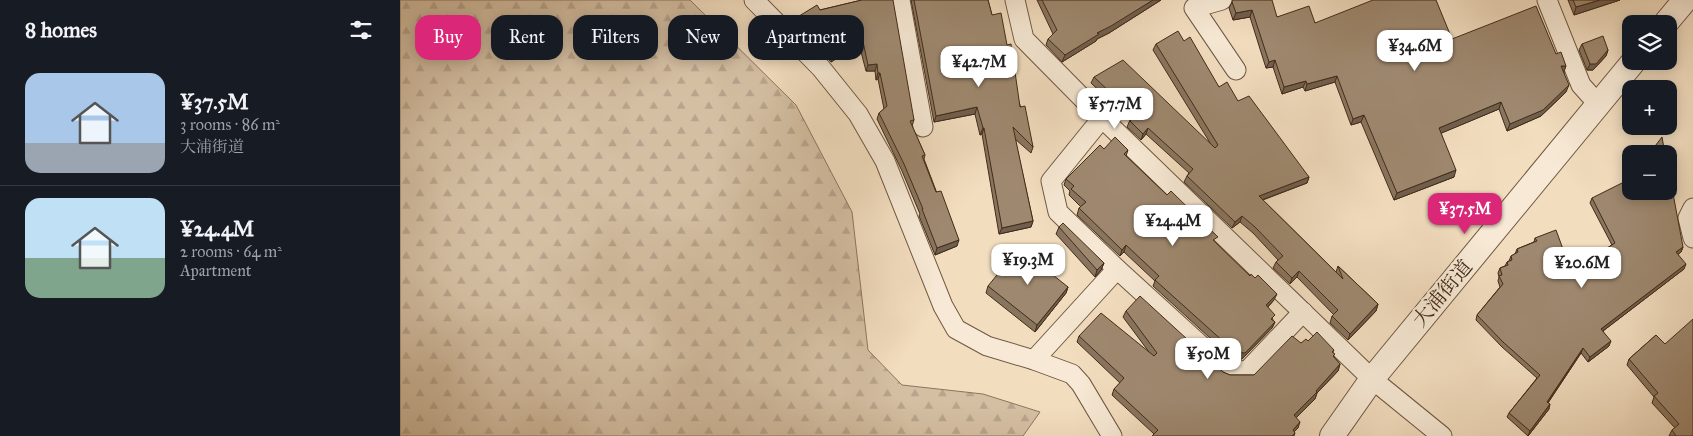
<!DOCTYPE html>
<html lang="en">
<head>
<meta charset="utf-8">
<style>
	:root { --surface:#171b24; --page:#20242c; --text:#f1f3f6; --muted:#9ea1a6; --line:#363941; --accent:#db2777 }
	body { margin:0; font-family:"IM FELL Great Primer","Noto Serif JP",serif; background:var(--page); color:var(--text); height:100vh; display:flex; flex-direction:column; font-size:19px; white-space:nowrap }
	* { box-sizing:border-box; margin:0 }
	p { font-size:16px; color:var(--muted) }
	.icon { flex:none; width:28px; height:28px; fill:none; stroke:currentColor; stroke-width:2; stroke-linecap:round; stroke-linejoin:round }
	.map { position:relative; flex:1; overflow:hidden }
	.drawer { display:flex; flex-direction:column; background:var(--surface); width:400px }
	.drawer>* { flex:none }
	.banner { position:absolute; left:15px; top:15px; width:475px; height:45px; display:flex; gap:10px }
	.controls { position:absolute; left:1222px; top:15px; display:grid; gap:10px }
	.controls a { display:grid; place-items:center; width:55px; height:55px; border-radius:10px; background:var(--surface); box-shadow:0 2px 12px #0003; font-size:25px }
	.price { position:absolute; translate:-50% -42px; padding:0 11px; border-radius:10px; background:#fff; color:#222; font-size:16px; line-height:32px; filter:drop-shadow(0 1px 2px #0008) }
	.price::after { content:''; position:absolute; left:50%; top:30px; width:15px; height:11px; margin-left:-8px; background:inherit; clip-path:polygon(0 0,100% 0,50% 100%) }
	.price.selected { background:var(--accent); color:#fff }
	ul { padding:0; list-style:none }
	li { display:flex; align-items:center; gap:15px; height:125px; padding:0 25px }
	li+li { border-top:1px solid var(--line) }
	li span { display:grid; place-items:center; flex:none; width:140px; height:100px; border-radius:15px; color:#555 }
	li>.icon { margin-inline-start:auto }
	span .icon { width:60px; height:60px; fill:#fffc; stroke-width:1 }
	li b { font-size:21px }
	h2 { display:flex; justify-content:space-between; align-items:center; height:60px; padding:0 25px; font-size:21px }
	.tag { padding:0 18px; border-radius:15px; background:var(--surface); box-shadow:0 2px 12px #0003; font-size:18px; line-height:45px }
	.tag.selected { background:var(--accent); color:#fff }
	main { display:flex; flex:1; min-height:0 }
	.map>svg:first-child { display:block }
</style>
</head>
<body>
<main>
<section class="drawer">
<h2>8 homes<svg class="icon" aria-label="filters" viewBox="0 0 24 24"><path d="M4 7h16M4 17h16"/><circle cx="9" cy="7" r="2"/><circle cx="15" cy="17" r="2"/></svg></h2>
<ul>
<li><span style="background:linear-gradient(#a9c7e8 70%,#9aa5b1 0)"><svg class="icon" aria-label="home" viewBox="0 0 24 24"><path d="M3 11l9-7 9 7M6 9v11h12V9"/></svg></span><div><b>¥37.5M</b><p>3 rooms · 86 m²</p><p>大浦街道</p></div></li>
<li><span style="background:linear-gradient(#bfe0f5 60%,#7fa58c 0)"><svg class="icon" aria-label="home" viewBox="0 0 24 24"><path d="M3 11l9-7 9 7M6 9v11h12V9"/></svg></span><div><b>¥24.4M</b><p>2 rooms · 64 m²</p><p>Apartment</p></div></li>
</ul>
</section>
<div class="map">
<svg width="1293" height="436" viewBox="0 0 1293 436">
	<defs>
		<pattern id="forest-firs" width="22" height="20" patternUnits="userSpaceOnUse" patternTransform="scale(1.25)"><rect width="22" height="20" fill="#d4bfa3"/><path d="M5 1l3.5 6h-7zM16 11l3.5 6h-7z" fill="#b7a48c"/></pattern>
	</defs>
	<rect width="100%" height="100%" fill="#f2ddbf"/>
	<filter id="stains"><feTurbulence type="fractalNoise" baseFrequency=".004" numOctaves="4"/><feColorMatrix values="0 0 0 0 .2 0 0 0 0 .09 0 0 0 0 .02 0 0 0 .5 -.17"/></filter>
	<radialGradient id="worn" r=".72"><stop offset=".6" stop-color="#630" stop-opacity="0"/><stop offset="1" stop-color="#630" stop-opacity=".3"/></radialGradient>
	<!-- forest -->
	<polygon fill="url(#forest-firs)" stroke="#8c755e" points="0,0 290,0 396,105 452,212 468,350 502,385 583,394 640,412 623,436 0,436"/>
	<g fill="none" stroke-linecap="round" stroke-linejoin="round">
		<!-- minor casing -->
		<g stroke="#6f5842" stroke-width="21">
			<g id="minor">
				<polyline points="354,0 421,68 458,114 485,161 543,306 556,329 587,346 634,360 672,374 681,384 712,436"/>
				<polyline points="500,0 523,127"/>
				<polyline points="615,0 624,39 702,118 651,181 658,212 717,269"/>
				<polyline points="822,0 794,8 836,70"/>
				<polyline points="1147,0 1181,85 1198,104"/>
				<polyline points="702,118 972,379 1042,436"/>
				<polyline points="1293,208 1288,218 1293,238"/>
				<polyline points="634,360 717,269 828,370 847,371 903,312"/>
			</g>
		</g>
		<!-- tertiary casing -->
		<g stroke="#6f5842" stroke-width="26">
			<g id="tertiary">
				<polyline points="1265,24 1285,0"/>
				<polyline points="932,436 972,379 1234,61"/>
			</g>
		</g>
		<!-- minor -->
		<use href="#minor" stroke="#f7e9d5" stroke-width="19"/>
		<!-- tertiary -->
		<use href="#tertiary" stroke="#f7e9d5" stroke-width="24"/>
	</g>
	<!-- wall -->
	<g fill="#88755f" stroke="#432b18">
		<polygon points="462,0 514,120 512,126 525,155 524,159 557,246 535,255 519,216 520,214 502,171 477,119 479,113 484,109 478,79 476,80 475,71 466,71 459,44 431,62 394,24 396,18 420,10"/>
		<polygon points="511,0 588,0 592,15 633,147 631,153 615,139 633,221 631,227 599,234 582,134 580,135 575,114 534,122"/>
		<polygon points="637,0 761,0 709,33 697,39 696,41 662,62 646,45 648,39 653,34"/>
		<polygon points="1168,0 1220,0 1174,15"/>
		<polygon points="832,2 877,17 915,23 1052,39 1164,72 1166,92 1141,116 1107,131 1099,109 1041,133 1054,177 994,200 961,122 951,125 935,82 905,91 903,87 882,94 873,67 866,68 850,17 833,20 829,8"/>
		<polygon points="784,41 819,87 838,101 909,177 907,183 863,200 936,272 938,266 978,304 976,311 948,340 930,323 932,316 934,315 897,277 890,284 873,268 876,262 878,260 853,233 840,222 832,228 784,182 787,176 789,173 746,134 741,140 727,127 730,120 691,83 694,77 812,146 753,50 756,44"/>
		<polygon points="1182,44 1208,50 1206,56 1193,70 1187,70 1179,50"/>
		<polygon points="704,149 728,150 726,156 874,300 868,307 873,320 875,322 872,328 842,359 833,359 753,286 755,281 724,252 720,256 677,215 679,208 681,207 669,195 670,191 664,185 666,179"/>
		<polygon points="1192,198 1283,247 1281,252 1278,254 1284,269 1203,331 1209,346 1188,362 1181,353 1148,403 1149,409 1128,436 1107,417 1109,413 1137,378 1102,347 1076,320 1077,315 1100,287 1098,281 1099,277 1098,273 1100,268 1105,266 1107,262 1109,261 1111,256 1115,254 1117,249 1134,242 1135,238 1171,271 1212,245 1190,203"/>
		<polygon points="659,227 704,263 701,270 695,277 656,234"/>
		<polygon points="588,286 668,287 666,293 635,332 586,293"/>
		<polygon points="726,311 823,372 830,375 854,375 901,343 908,341 934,350 933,352 934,357 940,364 938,371 917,393 915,399 896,417 898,428 894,432 895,433 894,436 752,436 754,434 712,395 714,389 720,383 677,342 679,336 749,352 723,317"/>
		<polygon points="1256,335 1293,436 1269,436 1272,430 1275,428 1252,403 1254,397 1227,365 1229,359"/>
	</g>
	<!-- shaded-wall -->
	<g fill="#6f5f4e" stroke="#432b18">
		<polygon points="753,0 761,0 709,33 697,39 696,41 662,62 665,55 697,33"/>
		<polygon points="1200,0 1220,0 1174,15 1176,7"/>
		<polygon points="852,10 850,17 833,20 836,13"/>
		<polygon points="462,37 459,44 431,62 433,56"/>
		<polygon points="1208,50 1206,56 1193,70 1187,70 1190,64"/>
		<polygon points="875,60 873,67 866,68 869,62"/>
		<polygon points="477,64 475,71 466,71 468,65"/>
		<polygon points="1161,66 1166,66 1164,72 1158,73"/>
		<polygon points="478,73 480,73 478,79 476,80"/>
		<polygon points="937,76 935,82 905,91 907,84"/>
		<polygon points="906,81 903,87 882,94 884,87"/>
		<polygon points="1169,85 1166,92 1141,116 1107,131 1110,124"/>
		<polygon points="1101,102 1099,109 1037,135 1039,128"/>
		<polygon points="577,107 575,114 534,122 536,116"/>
		<polygon points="964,115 961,122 951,125 953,119"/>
		<polygon points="583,128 584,128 582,134 580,135"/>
		<polygon points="748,128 746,134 741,140 743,134"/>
		<polygon points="1056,170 1054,177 994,200 997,193"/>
		<polygon points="909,177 907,183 856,202 859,196"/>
		<polygon points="842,216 840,222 832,228 835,222"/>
		<polygon points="633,221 631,227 599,234 602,228"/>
		<polygon points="559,240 557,246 535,255 537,248"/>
		<polygon points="726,245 724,252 720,256 722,250"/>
		<polygon points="1283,247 1281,252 1275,257 1276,252"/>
		<polygon points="704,263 701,270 695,277 697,270"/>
		<polygon points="1286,264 1284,269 1199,334 1201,329"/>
		<polygon points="899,271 897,277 890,284 892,278"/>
		<polygon points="668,287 666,293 635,332 637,325"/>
		<polygon points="877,294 874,300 863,312 866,305"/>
		<polygon points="978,304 976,311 948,340 950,334"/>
		<polygon points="875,322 872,328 842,359 833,359 835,352"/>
		<polygon points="1211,341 1209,346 1188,362 1190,357"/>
		<polygon points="1183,348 1181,353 1145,407 1147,402"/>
		<polygon points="940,364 938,371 917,393 915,399 892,422 894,415"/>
		<polygon points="1150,404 1149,409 1128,436 1130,431"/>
		<polygon points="900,422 898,428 890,436 893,430"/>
	</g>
	<!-- building -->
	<g fill="#9e886f" stroke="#432b18">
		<polygon points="462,0 493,0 514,120 510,121 525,155 522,156 536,192 541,191 559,240 537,248 522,209 523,209 504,164 479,113 487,106 480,73 478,73 477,64 468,65 462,37 433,56 396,18 417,5 420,10"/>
		<polygon points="514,0 588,0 592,15 601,13 607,45 611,44 620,107 625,106 633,147 613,127 633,221 602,228 584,128 583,128 577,107 536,116"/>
		<polygon points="642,0 753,0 711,26 697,33 699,34 665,55 648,39 657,30"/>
		<polygon points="833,0 872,0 877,17 909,6 915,23 973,0 1036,0 1052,39 1136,6 1156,54 1161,52 1166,66 1161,66 1169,85 1143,110 1110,124 1101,102 1039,128 1056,170 997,193 964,115 953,119 937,76 907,84 906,81 884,87 875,60 869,62 852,10 836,13 832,2"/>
		<polygon points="1173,0 1200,0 1176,7"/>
		<polygon points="778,31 784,41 790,37 819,87 827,82 838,101 849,96 909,177 859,196 943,279 938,266 978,304 950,334 932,316 938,310 899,271 892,278 876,262 883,256 855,227 842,216 835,222 787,176 793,169 748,128 743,134 730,121 734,115 694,77 723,60 815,148 818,145 756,44"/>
		<polygon points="1203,36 1208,50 1196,64 1190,64 1182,44"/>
		<polygon points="715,137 728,150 724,154 767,195 771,191 818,237 813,240 850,276 851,274 855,278 858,275 877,294 866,305 875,315 871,319 875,322 845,353 835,352 755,280 759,276 726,245 722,250 679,208 686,202 671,189 674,186 666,179 700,145 704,149"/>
		<polygon points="1262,137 1265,154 1249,154"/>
		<polygon points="1269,172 1283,247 1276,252 1286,264 1201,329 1211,341 1190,357 1183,348 1147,402 1150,404 1130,431 1109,413 1140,375 1103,342 1077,315 1103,284 1099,276 1102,275 1100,268 1108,265 1107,262 1112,260 1111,256 1118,252 1117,249 1137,241 1135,238 1156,230 1171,271 1215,243 1192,198 1228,180 1231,175 1231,191 1269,191"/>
		<polygon points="663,223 704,263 697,270 659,227"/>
		<polygon points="619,248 668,287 637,325 588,286"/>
		<polygon points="740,296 823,372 830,375 854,375 892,336 901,343 906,339 908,341 917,332 934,350 932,352 935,354 933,356 940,364 916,391 917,392 894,415 900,422 893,430 895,433 892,436 752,436 758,430 714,389 724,378 679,336 701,313 754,356 757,353 726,311"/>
		<polygon points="1293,319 1293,436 1276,436 1272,430 1279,424 1254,396 1258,393 1229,359 1256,335 1265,344"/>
	</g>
	<g text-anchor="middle" stroke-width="4.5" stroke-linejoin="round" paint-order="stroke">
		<!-- street labels -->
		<g font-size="20" fill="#432b18" stroke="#f7e9d5">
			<text transform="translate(1042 293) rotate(-50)" y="7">大浦街道</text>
		</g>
	</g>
	<rect width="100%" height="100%" filter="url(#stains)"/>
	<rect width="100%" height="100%" fill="url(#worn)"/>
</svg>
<div class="controls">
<a><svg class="icon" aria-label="layers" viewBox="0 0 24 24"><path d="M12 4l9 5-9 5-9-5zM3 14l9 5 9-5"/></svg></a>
<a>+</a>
<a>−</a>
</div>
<b class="price" style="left:1015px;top:72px">¥34.6M</b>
<b class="price" style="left:579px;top:88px">¥42.7M</b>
<b class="price" style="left:715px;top:130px">¥57.7M</b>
<b class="price selected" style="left:1065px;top:235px">¥37.5M</b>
<b class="price" style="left:773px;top:247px">¥24.4M</b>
<b class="price" style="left:628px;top:286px">¥19.3M</b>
<b class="price" style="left:1182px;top:289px">¥20.6M</b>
<b class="price" style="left:808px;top:380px">¥50M</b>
<div class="banner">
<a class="tag selected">Buy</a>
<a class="tag">Rent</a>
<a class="tag">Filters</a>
<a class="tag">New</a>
<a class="tag">Apartment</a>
</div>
</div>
</main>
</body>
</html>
